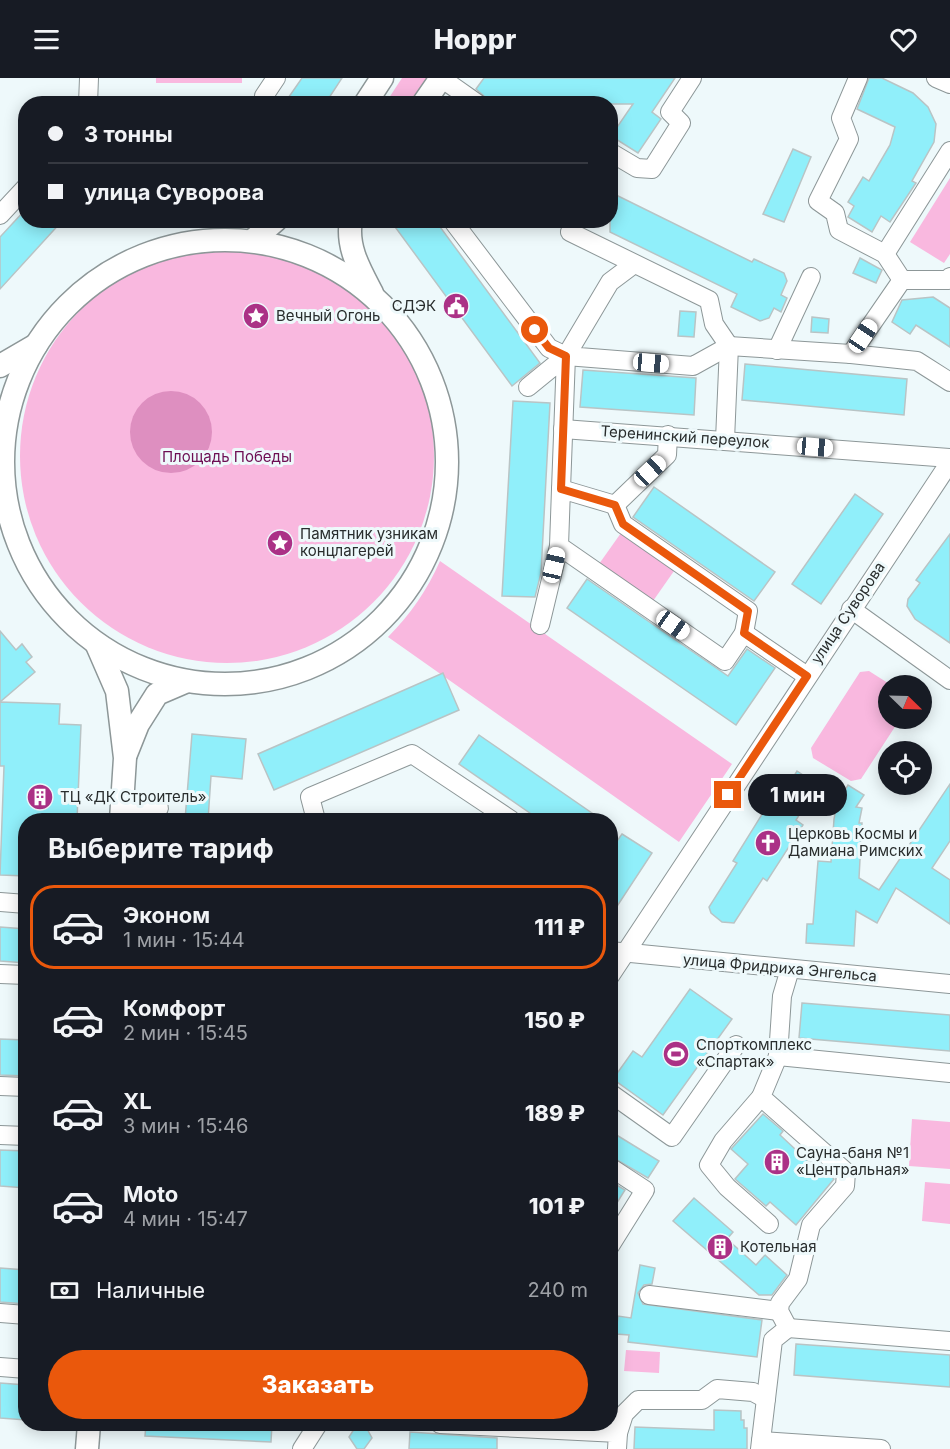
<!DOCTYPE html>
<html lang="ru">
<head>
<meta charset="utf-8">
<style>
	body { margin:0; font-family:Inter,sans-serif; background:#242831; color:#f1f3f6; height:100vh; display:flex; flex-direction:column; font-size:22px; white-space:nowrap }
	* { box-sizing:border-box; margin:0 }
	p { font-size:20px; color:#9ea1a6 }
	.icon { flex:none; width:33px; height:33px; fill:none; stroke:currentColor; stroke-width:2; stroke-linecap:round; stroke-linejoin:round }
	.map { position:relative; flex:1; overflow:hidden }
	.details { position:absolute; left:18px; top:735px; width:600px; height:618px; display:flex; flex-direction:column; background:#171b24; border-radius:24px; box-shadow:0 3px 15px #0003 }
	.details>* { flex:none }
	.banner { position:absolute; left:18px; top:18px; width:600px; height:132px; border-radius:24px; box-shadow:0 3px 15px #0003; display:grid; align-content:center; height:132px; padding:0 30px; background:#171b24 }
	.needle { width:39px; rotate:113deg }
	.fabs { position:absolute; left:878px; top:597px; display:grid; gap:12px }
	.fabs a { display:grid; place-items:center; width:54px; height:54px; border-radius:50%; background:#171b24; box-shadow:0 3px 15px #0003; font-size:30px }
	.end { position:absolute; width:27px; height:27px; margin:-14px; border:8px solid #ea580c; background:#fff; box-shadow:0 0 0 3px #fff }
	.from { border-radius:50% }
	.bubble { position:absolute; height:42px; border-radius:21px; background:#171b24; box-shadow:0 3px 15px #0003; font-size:20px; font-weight:800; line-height:42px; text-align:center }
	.car { position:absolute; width:18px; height:36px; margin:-18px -9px; border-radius:8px; box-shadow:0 0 4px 2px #0007; background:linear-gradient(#fff 24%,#345 0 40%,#fff 0 76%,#345 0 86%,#fff 0) }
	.banner b { display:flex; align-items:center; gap:21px; height:57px; font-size:22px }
	.banner b+b { border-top:2px solid #363941 }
	.banner i { width:15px; height:15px; background:#f1f3f6 }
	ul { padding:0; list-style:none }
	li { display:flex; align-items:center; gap:18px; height:84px; margin:0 12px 9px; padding:0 18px; border:3px solid transparent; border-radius:24px }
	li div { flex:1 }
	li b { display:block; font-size:22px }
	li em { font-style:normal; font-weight:800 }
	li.on { border-color:#ea580c }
	li>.icon { width:54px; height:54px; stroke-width:1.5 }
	h2 { padding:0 30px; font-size:27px; line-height:72px }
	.pay { display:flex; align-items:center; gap:15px; height:66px; padding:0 30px; font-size:22px }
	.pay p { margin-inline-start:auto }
	.cta { display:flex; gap:12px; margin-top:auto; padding:12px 30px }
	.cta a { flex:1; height:69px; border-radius:36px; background:#ea580c; color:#fff; font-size:24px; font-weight:800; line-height:69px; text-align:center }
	header { display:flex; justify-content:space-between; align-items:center; height:78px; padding:0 30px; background:#171b24; font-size:27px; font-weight:800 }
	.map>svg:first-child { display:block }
</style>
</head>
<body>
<header><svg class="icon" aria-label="menu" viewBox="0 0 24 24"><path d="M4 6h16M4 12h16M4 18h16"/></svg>Hoppr<svg class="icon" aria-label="heart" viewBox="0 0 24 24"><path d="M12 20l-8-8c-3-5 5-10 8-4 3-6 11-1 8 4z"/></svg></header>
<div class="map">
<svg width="950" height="1371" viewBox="0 0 950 1371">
	<rect width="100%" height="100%" fill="#eef9fb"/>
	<g fill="#f9b8df">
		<rect x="156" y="0" width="86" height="5"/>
		<path d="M 402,0 L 428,0 L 411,25 L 385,26 Z"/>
		<path d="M 950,100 L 950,176 L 944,185 L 910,164 Z"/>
		<circle cx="227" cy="378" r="207"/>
		<path d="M 621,455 L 674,493 L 653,523 L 599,486 Z"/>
		<path d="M 440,483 L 732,686 L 679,764 L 388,559 C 411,536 427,512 440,483 Z"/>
		<path d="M 869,593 L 891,607 L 888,608 L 888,640 L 900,641 L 861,701 L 851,703 L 813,680 L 811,670 L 860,594 Z"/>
		<path d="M 912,1041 L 950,1044 L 950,1091 L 909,1088 Z"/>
		<path d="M 925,1104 L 950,1106 L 950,1146 L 922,1143 Z"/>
		<path d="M 626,1272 L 660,1274 L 659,1295 L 624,1293 Z"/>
	</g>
	<circle fill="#de8fc0" cx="171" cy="354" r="41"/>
	<g fill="#90effa" stroke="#b9c4c5" stroke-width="1.5">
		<path d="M 302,0 L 342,0 L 325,26 L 284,26 Z"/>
		<path d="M 484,0 L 675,0 L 652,34 L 661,41 L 638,75 L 611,58 L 633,26 L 493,26 L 476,11 Z"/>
		<path d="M 869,0 L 882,0 L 913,15 L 928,29 L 936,46 L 934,64 L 912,103 L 916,105 L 890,144 L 881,138 L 872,154 L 848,139 L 854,128 L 848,124 L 863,99 L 869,103 L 890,67 L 895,49 L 857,31 Z"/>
		<path d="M 793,71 L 811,79 L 784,144 L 763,136 Z"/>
		<path d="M 610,114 L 752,184 L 754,181 L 784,195 L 787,203 L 781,217 L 787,220 L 781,234 L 774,230 L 769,240 L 760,243 L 731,229 L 737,216 L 610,154 Z"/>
		<path d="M 26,131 L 26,142 L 63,142 L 0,211 L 0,159 Z"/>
		<path d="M 390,142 L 435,142 L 540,285 L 512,308 Z"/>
		<path d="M 860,180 L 882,192 L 876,205 L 853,195 Z"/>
		<path d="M 933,219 L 950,230 L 950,269 L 916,247 L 910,256 L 892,244 L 902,222 Z"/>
		<path d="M 680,233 L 696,234 L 694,259 L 678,258 Z"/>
		<path d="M 812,239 L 829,241 L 828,255 L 811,254 Z"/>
		<path d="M 745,286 L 907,301 L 904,337 L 742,322 Z"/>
		<path d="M 583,292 L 696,300 L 694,337 L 580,329 Z"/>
		<path d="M 513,323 L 550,325 L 541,495 L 535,519 L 502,518 Z"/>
		<path d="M 654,409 L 775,494 L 754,523 L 633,439 Z"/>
		<path d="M 855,416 L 883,436 L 821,526 L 792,506 Z"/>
		<path d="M 950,456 L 950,565 L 915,541 L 907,528 L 908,521 L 920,505 L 916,502 Z"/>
		<path d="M 587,501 L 728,598 L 747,571 L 775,590 L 736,647 L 567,530 Z"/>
		<path d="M 0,553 L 16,572 L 22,566 L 32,579 L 26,584 L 35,594 L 0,624 Z"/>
		<path d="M 443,595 L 459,632 L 274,712 L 258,676 Z"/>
		<path d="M 0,624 L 60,626 L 59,646 L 81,647 L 77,742 L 26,742 L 26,798 L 0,797 L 4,688 L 0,688 Z"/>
		<path d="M 192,656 L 246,661 L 242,701 L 211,698 L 208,742 L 185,742 Z"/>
		<path d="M 479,657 L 602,742 L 540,742 L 459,686 Z"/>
		<path d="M 797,693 L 818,707 L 796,742 L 803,747 L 767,803 L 763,800 L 734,845 L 722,844 L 711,835 L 709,829 L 737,785 L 733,783 L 769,725 L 775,729 Z"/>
		<path d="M 950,706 L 950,763 L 932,790 L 950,802 L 950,846 L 896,810 L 877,845 L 856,833 L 854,868 L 806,865 L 807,846 L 813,846 L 818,783 L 831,784 L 834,741 L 837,725 L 848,707 L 864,717 L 856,729 L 862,730 L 859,745 L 862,745 L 859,800 L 879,812 Z"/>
		<path d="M 622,756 L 652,775 L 610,839 L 610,773 Z"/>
		<path d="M 0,849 L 26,851 L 26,885 L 0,883 Z"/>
		<path d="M 690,911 L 732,941 L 663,1037 L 613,1001 L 633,973 L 642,979 Z"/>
		<path d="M 802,925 L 950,937 L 950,973 L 799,960 Z"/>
		<path d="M 0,961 L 26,962 L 26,998 L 0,997 Z"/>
		<path d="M 763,1036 L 783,1053 L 780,1057 L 810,1085 L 813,1082 L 834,1101 L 796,1147 L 770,1124 L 766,1128 L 735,1101 L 748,1086 L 731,1071 Z"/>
		<path d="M 610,1053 L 659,1083 L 648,1100 L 610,1078 Z"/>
		<path d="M 0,1072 L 26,1073 L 26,1110 L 0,1108 Z"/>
		<path d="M 610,1103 L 625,1112 L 610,1136 Z"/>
		<path d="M 694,1120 L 733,1154 L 727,1161 L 756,1187 L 765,1177 L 787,1197 L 772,1217 L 759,1217 L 673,1143 Z"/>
		<path d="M 640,1187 L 655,1190 L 652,1206 L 644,1207 L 638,1215 L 643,1226 L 762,1242 L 757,1279 L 628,1264 L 629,1257 L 616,1256 L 618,1238 L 631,1240 Z"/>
		<path d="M 0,1190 L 26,1192 L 26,1226 L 0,1224 Z"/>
		<path d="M 796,1266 L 950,1277 L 950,1309 L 794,1297 Z"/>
		<path d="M 0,1305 L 26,1307 L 26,1342 L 0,1340 Z"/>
		<path d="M 714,1332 L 741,1333 L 741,1342 L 744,1342 L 744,1350 L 747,1350 L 747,1371 L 634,1371 L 635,1349 L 714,1352 Z"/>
		<path d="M 146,1346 L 272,1346 L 271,1364 L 145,1358 Z"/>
		<path d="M 356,1348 L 366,1349 L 372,1360 L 364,1371 L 357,1371 L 349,1359 Z"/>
		<path d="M 410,1354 L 497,1360 L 497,1371 L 409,1371 Z"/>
	</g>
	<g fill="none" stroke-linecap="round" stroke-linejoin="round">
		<defs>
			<g id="minor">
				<path d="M 441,0 L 478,26"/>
				<path d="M 858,0 L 841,40 L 849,61 L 818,123 L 835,135 L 839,152 L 885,176 L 902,202"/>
				<path d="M 936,0 L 950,6"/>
				<path d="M 88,26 L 89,0"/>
				<path d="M 263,26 L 264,18 L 276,0"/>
				<path d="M 610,74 L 637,90 L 652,91 L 681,45 L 670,34 L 692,0"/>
				<path d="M 0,137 L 26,109"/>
				<path d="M 452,142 L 549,270 L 566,278"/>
				<path d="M 570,154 L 709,222 L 714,246 L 729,268 L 725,362"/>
				<path d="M 885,176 L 950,73"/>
				<path d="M 634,186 L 610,204 L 566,278 L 693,288 L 729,268 L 851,276"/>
				<path d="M 950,199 L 948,202 L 902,202 L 851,276 L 917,283 L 950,304"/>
				<path d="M 777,272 L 811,199"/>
				<path d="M 528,309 L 566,278 L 561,411"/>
				<path d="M 563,351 L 950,380"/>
				<path d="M 668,357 L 667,377 L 615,427 L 561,411 L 559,468 L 725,583 L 744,555 L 807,598"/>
				<path d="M 615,427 L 623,446 L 748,533 L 744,555"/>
				<path d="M 851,531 L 950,602"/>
				<path d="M 540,547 L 559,468"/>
				<path d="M 122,726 L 159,730"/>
				<path d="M 316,742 L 310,719 L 412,676 L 511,742"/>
				<path d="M 0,824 L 26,826"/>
				<path d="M 610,873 L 950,906"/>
				<path d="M 0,896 L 26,897"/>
				<path d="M 610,898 L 950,384"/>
				<path d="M 778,978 L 950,995"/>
				<path d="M 0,1008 L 26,1009"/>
				<path d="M 610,1015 L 672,1059 L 736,967"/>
				<path d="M 761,1019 L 723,1063 L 709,1087 L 727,1109 L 769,1146"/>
				<path d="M 0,1057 L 26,1058"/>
				<path d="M 610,1089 L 645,1112 L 610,1168"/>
				<path d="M 649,1217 L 779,1233"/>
				<path d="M 0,1235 L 26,1237"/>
				<path d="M 788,1250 L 950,1263"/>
				<path d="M 0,1289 L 26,1291"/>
				<path d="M 440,1346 L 618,1355 L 617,1371"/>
				<path d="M 618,1355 L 624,1336 L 638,1322 L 702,1322 L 717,1311 L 753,1314 L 766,1321"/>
				<path d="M 761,1363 L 881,1371"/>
				<path d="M 302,1371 L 318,1346"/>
				<path d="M 760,1371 L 773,1262 L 788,1250 L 779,1233 L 780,1225 L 798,1201 L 811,1147 L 845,1108 L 846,1094 L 761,1019 L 778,978 L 782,918 L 790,891"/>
			</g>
			<g id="major">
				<path d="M 365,26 L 382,0"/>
				<path d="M 423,26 L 441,0"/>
				<path d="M 351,142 C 346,169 360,192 372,215"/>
				<circle cx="225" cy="384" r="222"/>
				<path d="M 252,163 L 276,142"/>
				<path d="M 0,288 L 36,267"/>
				<path d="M 97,567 L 117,613 L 125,680 L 121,742"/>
				<path d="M 126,676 L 138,646 L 157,616 L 185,604"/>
				<path d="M 87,1371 L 89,1346"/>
			</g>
		</defs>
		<use href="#minor" stroke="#8d9798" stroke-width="20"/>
		<use href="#major" stroke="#8d9798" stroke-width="25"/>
		<use href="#minor" stroke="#fff" stroke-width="18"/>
		<use href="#major" stroke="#fff" stroke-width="22"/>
	</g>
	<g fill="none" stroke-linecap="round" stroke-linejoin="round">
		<path stroke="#ea580c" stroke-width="8" d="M 535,252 L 549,270 L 566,278 L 561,411 L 615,427 L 623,446 L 748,533 L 744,555 L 807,598 L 728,717"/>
	</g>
	<defs>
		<symbol id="civic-disc" viewBox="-11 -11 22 22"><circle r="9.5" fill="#ab3186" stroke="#eef9fb"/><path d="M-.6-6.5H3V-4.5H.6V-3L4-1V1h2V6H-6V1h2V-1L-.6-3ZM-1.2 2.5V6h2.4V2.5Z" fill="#fff"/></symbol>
		<symbol id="sight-disc" viewBox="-11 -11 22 22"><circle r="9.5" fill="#ab3186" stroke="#eef9fb"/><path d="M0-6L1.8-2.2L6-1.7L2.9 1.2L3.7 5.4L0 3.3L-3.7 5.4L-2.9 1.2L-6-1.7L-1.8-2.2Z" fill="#fff"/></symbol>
		<symbol id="building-disc" viewBox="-11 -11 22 22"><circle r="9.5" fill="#ab3186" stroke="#eef9fb"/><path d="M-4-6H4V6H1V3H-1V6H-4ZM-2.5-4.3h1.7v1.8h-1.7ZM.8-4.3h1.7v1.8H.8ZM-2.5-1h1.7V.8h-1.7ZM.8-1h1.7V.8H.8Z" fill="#fff"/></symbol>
		<symbol id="church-disc" viewBox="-11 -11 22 22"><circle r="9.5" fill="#ab3186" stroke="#eef9fb"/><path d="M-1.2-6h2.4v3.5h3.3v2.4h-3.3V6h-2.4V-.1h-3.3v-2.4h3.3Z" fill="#fff"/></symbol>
		<symbol id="stadium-disc" viewBox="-11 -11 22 22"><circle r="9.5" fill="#ab3186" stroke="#eef9fb"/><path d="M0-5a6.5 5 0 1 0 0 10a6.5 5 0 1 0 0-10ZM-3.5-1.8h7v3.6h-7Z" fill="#fff"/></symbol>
	</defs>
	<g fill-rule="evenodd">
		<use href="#civic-disc" x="441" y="213" width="30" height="30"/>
		<use href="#sight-disc" x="241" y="223" width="30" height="30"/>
		<use href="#sight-disc" x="265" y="450" width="30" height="30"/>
		<use href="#building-disc" x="25" y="704" width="30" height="30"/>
		<use href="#church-disc" x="753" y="750" width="30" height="30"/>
		<use href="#stadium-disc" x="661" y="961" width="30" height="30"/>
		<use href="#building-disc" x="762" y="1069" width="30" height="30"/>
		<use href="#building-disc" x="705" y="1154" width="30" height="30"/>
	</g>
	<g text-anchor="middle" stroke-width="6" stroke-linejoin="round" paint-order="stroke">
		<g font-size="15" fill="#292d2d" stroke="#eef9fb" text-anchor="start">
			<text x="436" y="233" text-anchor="end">СДЭК</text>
			<text x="276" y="243">Вечный Огонь</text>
			<text x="300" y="461">Памятник узникам<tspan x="300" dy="17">концлагерей</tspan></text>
			<text x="60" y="724">ТЦ «ДК Строитель»</text>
			<text x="788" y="761">Церковь Космы и<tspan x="788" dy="17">Дамиана Римских</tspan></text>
			<text x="696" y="972">Спорткомплекс<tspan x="696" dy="17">«Спартак»</tspan></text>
			<text x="796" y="1080">Сауна-баня №1<tspan x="796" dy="17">«Центральная»</tspan></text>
			<text x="740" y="1174">Котельная</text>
		</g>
		<g font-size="15" fill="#292d2d" stroke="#eef9fb">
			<text transform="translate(685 359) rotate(4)" y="5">Теренинский переулок</text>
			<text transform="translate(848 535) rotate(-56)" y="5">улица Суворова</text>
			<text transform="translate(780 890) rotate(5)" y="5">улица Фридриха Энгельса</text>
		</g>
		<g font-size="15" fill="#6d0e53" stroke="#eef9fb">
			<text x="227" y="384">Площадь Победы</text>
		</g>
	</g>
</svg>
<div class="fabs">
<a><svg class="needle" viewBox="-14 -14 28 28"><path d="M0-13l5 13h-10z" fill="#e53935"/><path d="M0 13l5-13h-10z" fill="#9ea1a6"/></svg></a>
<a><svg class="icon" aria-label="locate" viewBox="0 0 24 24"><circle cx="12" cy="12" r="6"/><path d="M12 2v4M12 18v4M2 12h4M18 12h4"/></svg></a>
</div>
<i class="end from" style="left:535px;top:252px"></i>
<i class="end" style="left:728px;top:717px"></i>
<div class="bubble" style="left:748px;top:696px;width:99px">1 мин</div>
<i class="car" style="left:863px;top:258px;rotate:34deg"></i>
<i class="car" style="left:651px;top:285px;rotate:95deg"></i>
<i class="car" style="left:815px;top:369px;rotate:95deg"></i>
<i class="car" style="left:650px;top:393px;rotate:47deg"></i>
<i class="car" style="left:554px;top:487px;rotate:13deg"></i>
<i class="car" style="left:673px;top:547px;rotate:125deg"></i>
<div class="banner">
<b><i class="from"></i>3 тонны</b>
<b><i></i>улица Суворова</b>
</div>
<section class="details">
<h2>Выберите тариф</h2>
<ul>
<li class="on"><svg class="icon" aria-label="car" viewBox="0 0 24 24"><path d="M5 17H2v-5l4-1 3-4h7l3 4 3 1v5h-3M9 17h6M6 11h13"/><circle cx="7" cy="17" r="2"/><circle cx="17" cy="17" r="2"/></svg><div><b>Эконом</b><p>1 мин · 15:44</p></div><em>111 ₽</em></li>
<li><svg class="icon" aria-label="car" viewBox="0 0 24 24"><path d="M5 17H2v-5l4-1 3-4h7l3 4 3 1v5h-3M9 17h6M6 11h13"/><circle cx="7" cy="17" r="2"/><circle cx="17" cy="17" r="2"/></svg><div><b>Комфорт</b><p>2 мин · 15:45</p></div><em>150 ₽</em></li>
<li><svg class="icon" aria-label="car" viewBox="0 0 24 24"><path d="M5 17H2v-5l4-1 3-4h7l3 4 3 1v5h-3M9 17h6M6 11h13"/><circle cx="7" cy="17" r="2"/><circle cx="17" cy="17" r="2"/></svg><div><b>XL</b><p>3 мин · 15:46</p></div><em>189 ₽</em></li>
<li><svg class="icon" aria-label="car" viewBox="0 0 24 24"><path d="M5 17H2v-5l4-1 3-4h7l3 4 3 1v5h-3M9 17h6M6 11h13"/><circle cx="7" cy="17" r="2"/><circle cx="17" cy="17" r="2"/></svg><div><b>Moto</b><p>4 мин · 15:47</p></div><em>101 ₽</em></li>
</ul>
<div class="pay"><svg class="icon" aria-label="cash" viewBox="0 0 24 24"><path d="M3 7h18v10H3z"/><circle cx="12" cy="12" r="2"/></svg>Наличные<p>240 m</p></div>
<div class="cta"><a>Заказать</a></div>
</section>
</div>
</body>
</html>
